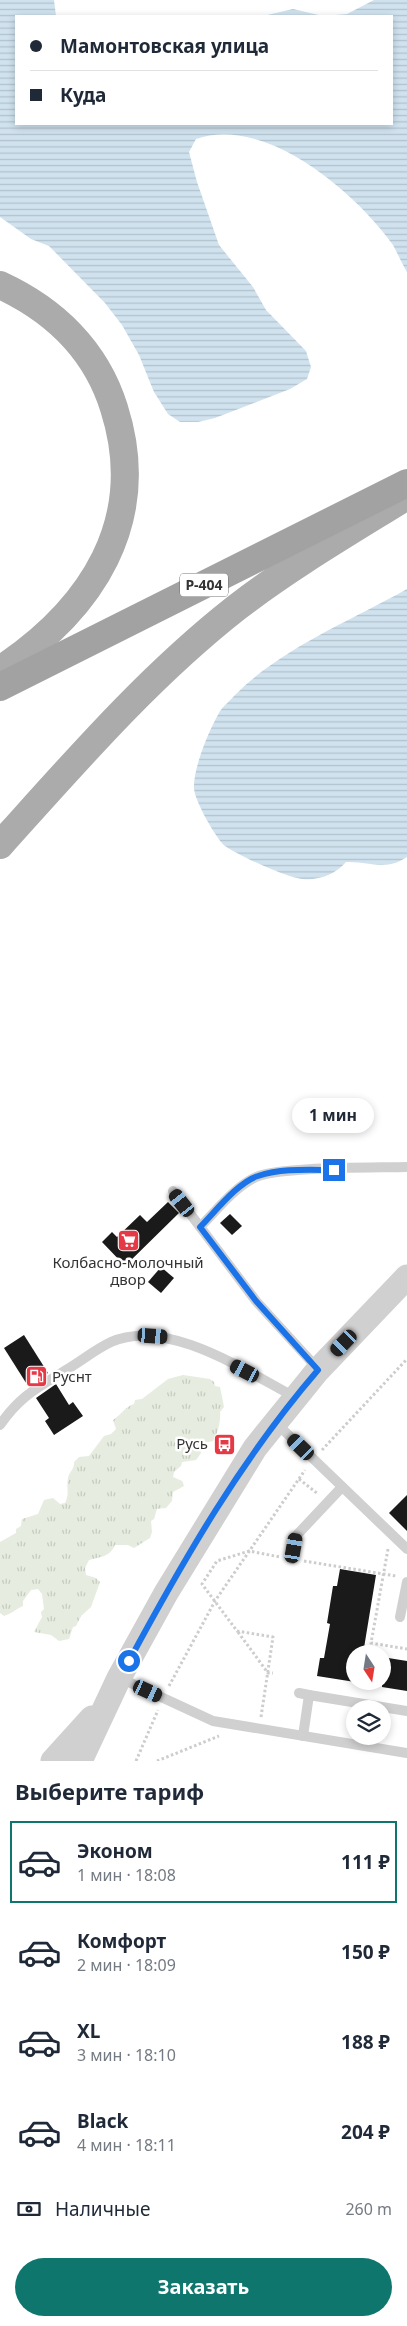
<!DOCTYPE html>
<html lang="ru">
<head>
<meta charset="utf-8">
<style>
	body { margin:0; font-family:"Noto Sans",sans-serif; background:#f2f2f3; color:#1f2937; height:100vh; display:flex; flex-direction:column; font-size:19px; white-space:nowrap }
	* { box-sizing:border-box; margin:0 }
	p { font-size:16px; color:#747a83 }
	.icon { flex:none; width:28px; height:28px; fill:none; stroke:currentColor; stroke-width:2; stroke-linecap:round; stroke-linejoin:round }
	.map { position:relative; height:1761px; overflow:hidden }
	.panel { display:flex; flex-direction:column; background:#fff; flex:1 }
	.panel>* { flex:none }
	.top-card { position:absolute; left:15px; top:15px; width:378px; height:110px; border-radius:0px; box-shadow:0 2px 8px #0003; display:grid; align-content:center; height:110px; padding:0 15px; background:#fff }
	.needle { width:32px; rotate:168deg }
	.fabs { position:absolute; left:346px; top:1645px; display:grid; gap:10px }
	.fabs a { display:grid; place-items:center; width:45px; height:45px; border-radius:50%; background:#fff; box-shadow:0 2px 8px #0003; font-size:25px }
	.end { position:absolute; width:22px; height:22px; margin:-11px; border:6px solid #1a73e8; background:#fff; box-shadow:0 0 0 2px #fff }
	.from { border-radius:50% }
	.bubble { position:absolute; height:35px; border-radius:18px; background:#fff; box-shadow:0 2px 8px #0003; font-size:16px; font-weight:700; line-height:35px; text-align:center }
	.car { position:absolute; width:15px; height:30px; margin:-15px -8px; border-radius:6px; box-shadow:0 0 4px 1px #0007; background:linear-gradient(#222 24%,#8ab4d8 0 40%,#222 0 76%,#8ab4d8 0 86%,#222 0) }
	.top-card b { display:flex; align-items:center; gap:18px; height:48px; font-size:19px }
	.top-card b+b { border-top:1px solid #e0e1e3 }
	.top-card i { width:12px; height:12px; background:#1f2937 }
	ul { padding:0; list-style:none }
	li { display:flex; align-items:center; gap:15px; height:82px; margin:0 10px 8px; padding:0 5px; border:2px solid transparent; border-radius:0px }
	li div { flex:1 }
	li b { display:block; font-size:19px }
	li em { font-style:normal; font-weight:700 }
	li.current { border-color:#0f766e }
	li>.icon { width:45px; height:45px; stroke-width:1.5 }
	h2 { padding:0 15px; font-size:22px; line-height:60px }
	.pay { display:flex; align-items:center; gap:12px; height:55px; padding:0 15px; font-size:19px }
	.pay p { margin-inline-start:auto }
	.primary-button { display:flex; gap:10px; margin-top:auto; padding:10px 15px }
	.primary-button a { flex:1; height:58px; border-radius:30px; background:#0f766e; color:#fff; font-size:20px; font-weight:700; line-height:58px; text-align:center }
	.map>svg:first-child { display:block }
</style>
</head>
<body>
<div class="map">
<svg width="407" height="1761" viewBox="0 0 407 1761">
	<defs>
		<pattern id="grass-tufts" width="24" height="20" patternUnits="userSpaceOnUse" patternTransform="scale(1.25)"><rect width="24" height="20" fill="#e6ecdf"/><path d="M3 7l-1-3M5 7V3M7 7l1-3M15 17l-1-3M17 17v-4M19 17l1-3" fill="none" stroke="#c6cbc0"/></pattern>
		<pattern id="water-rules" width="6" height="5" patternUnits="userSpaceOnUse" patternTransform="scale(1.25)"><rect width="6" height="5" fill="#cfe2ee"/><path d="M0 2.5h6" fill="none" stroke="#b2c2cd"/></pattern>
	</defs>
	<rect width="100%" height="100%" fill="#fff"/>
	<path fill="url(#grass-tufts)" d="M 183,1375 L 210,1379 L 214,1382 L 215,1386 L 220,1387 L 224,1407 L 220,1412 C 221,1420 218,1434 213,1441 L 200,1444 L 201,1453 L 196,1460 L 182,1462 L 181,1466 L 174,1472 L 173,1477 L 182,1481 L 184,1486 L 173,1492 L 172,1501 L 166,1508 L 157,1509 L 154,1519 L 151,1521 L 152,1532 L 150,1538 L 134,1548 L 128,1545 L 115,1545 C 110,1557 100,1557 89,1560 L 85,1568 L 86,1575 L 96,1578 L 100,1582 L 91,1607 L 81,1616 L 76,1626 L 73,1627 L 69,1639 L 59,1641 L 51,1635 L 34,1632 L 42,1617 L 41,1612 L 44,1609 L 42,1594 L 38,1589 L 31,1590 L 23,1601 L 23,1606 C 16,1609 11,1614 4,1616 L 0,1613 L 0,1542 L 16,1533 L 16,1529 L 21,1526 L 22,1519 L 38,1514 L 44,1500 L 53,1498 L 60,1504 L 65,1503 C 70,1493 66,1488 68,1478 C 69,1472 75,1469 74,1462 L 79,1457 L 89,1456 L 104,1436 L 111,1434 L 116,1429 L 113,1420 C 121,1415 125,1407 134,1404 L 135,1400 L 142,1399 L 168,1379 Z"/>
	<g fill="url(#water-rules)">
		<path d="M 0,0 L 54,0 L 56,16 L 16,16 L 16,124 L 391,124 L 391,16 L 324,16 L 347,14 L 374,0 L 407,0 L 407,272 C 402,264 398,254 393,245 C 355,192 266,115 196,139 L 189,152 L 197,182 L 219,245 L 253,287 L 266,310 L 306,351 L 311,367 L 307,379 L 290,389 L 215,418 L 198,422 L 180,422 L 168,414 L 154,392 L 139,355 L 122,325 L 105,303 L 49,246 L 31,239 L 0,217 Z"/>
		<path d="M 293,9 L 323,16 L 263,16 Z"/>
		<path d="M 407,589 L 407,857 C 385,872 370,861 346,862 C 336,874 318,881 302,879 C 288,878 237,855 225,846 C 217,840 194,800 194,788 C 193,769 209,730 219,713 C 222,707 229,702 234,696 C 280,649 350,621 407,589 Z"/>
	</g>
	<g fill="#1a1a1a">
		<path d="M 168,1202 L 179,1213 L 125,1266 L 102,1242 L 112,1232 L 117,1237 L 140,1215 L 147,1222 Z"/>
		<path d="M 230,1214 L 242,1226 L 232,1235 L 220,1223 Z"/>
		<path d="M 161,1267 L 174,1278 L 161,1293 L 148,1282 Z"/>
		<path d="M 24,1335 L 48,1373 L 28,1386 L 4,1348 Z"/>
		<path d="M 56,1384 L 69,1405 L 73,1402 L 83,1416 L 54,1435 L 45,1421 L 49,1418 L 36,1398 Z"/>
		<path d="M 407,1495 L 407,1531 L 389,1513 Z"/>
		<path d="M 340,1569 L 376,1575 L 363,1654 L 355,1654 L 355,1682 L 317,1676 L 320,1658 L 324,1658 L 330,1624 L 327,1623 L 333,1586 L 337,1586 Z"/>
		<path d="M 382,1657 L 407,1661 L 407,1691 L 382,1687 Z"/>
	</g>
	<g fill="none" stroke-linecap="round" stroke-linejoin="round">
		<g stroke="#cdcdcd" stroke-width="3" stroke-dasharray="2.5 2.5" stroke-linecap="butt">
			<path d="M 322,1450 L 407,1359"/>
			<path d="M 299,1479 L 318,1494"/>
			<path d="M 388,1549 L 371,1643 L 407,1649"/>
			<path d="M 304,1561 L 396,1576"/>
			<path d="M 238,1632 L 268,1673 L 273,1673"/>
			<path d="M 169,1686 L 215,1601 L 305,1470"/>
			<path d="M 261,1717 L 273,1637 L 237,1631 L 202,1584 L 217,1561 L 249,1551 L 280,1557"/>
			<path d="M 136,1761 L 158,1710"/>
			<path d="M 157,1761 L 219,1736"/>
		</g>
		<g stroke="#d0d0d0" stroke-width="10">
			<path d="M 173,1191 L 256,1301 L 318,1369"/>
			<path d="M 200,1227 C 217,1210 233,1189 254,1178 C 275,1166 377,1168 407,1167"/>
			<path d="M 276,1423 L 407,1549"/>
			<path d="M 0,1425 C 20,1396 37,1388 66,1370 C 81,1361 96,1349 111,1342 C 167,1317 247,1372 295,1397"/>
			<path d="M 292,1559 L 295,1537 L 342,1487"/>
			<path d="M 400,1617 L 407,1582"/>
			<path d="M 120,1678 L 213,1721 L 407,1753"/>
			<path d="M 299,1693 L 309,1695"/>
			<path d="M 303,1736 L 309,1695 L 407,1711"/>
		</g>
		<g stroke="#d0d0d0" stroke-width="25">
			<path d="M 53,1761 L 92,1718"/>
			<path d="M 80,1761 L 119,1678 L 166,1593 L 255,1448 L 318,1370 L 407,1277"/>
		</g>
		<g stroke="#ababab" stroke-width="28">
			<path d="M 0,285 C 54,310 96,350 114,408 C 150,521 92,609 0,670"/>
			<path d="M 0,845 C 74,763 148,677 236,608 C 289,567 349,532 407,496"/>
		</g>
		<path stroke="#a2a2a2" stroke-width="28" d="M 0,687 L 407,483"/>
	</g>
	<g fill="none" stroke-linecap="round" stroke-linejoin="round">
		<path stroke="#1a73e8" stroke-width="6" d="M 129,1661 C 184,1559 242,1458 318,1370 L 256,1301 L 200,1227 C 215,1212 238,1182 258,1176 C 282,1168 309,1170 334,1170"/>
	</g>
	<defs>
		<symbol id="supermarket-square" viewBox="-11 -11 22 22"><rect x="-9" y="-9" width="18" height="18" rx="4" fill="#e63946" stroke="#fff"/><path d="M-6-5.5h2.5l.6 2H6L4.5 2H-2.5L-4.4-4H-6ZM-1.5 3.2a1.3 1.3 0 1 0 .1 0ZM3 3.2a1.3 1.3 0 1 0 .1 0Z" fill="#fff"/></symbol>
		<symbol id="fuel-square" viewBox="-11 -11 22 22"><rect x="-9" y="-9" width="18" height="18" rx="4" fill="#e63946" stroke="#fff"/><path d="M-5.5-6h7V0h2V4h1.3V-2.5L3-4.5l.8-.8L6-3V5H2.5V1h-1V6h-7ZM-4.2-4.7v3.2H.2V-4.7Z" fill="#fff"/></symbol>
		<symbol id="bus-square" viewBox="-11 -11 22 22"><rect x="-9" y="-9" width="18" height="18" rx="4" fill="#e63946" stroke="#fff"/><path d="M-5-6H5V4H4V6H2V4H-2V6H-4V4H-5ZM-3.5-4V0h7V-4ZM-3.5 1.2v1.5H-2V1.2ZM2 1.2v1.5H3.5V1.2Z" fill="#fff"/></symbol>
	</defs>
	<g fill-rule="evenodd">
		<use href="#supermarket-square" x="116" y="1228" width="25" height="25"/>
		<use href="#fuel-square" x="24" y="1364" width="25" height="25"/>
		<use href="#bus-square" x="212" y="1432" width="25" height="25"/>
	</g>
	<g text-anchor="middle" stroke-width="5" stroke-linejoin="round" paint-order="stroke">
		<rect fill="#fff" stroke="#707070" stroke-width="1" x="180" y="573.5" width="48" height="23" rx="4"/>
		<g font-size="14" font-weight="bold" fill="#333">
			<text x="204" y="590">Р-404</text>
		</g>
		<g font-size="15" fill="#333" stroke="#fff">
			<text x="128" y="1268">Колбасно-молочный<tspan x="128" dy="17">двор</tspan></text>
			<text x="52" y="1382" text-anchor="start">Руснт</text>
			<text x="208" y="1449" text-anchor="end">Русь</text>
		</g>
	</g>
</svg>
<div class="fabs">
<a><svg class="needle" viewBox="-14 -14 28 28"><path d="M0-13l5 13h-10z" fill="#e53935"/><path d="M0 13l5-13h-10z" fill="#747a83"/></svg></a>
<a><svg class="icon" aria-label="layers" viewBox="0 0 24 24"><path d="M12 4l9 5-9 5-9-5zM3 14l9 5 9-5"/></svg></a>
</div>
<i class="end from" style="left:129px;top:1661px"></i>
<i class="end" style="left:334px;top:1170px"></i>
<div class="bubble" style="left:292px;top:1098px;width:82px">1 мин</div>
<i class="car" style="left:182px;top:1203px;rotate:322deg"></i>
<i class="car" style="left:153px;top:1336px;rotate:94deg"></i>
<i class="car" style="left:344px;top:1343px;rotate:224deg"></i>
<i class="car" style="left:245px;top:1371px;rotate:297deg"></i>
<i class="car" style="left:301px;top:1447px;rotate:314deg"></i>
<i class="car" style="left:294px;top:1548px;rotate:10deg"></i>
<i class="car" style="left:148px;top:1691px;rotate:115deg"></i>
<div class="top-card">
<b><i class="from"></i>Мамонтовская улица</b>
<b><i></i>Куда</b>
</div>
</div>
<section class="panel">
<h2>Выберите тариф</h2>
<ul>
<li class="current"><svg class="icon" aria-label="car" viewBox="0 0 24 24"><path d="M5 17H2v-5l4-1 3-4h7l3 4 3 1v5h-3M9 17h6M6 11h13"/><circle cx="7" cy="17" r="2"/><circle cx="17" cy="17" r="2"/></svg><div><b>Эконом</b><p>1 мин · 18:08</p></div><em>111 ₽</em></li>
<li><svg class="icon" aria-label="car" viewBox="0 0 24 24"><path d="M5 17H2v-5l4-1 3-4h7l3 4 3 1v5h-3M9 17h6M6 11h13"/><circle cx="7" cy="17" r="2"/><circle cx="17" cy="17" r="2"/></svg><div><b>Комфорт</b><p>2 мин · 18:09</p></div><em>150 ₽</em></li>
<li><svg class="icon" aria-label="car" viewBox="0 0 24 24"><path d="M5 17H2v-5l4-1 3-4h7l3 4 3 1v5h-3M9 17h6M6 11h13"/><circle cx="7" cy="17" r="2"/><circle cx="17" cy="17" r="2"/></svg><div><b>XL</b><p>3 мин · 18:10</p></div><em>188 ₽</em></li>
<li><svg class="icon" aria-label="car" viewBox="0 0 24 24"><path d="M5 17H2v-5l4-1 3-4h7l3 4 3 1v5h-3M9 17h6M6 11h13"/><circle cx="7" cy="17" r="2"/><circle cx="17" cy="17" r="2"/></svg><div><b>Black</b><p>4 мин · 18:11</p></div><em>204 ₽</em></li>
</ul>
<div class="pay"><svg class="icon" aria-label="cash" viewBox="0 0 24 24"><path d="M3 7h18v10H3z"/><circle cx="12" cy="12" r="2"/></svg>Наличные<p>260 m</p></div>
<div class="primary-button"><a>Заказать</a></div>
</section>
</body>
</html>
